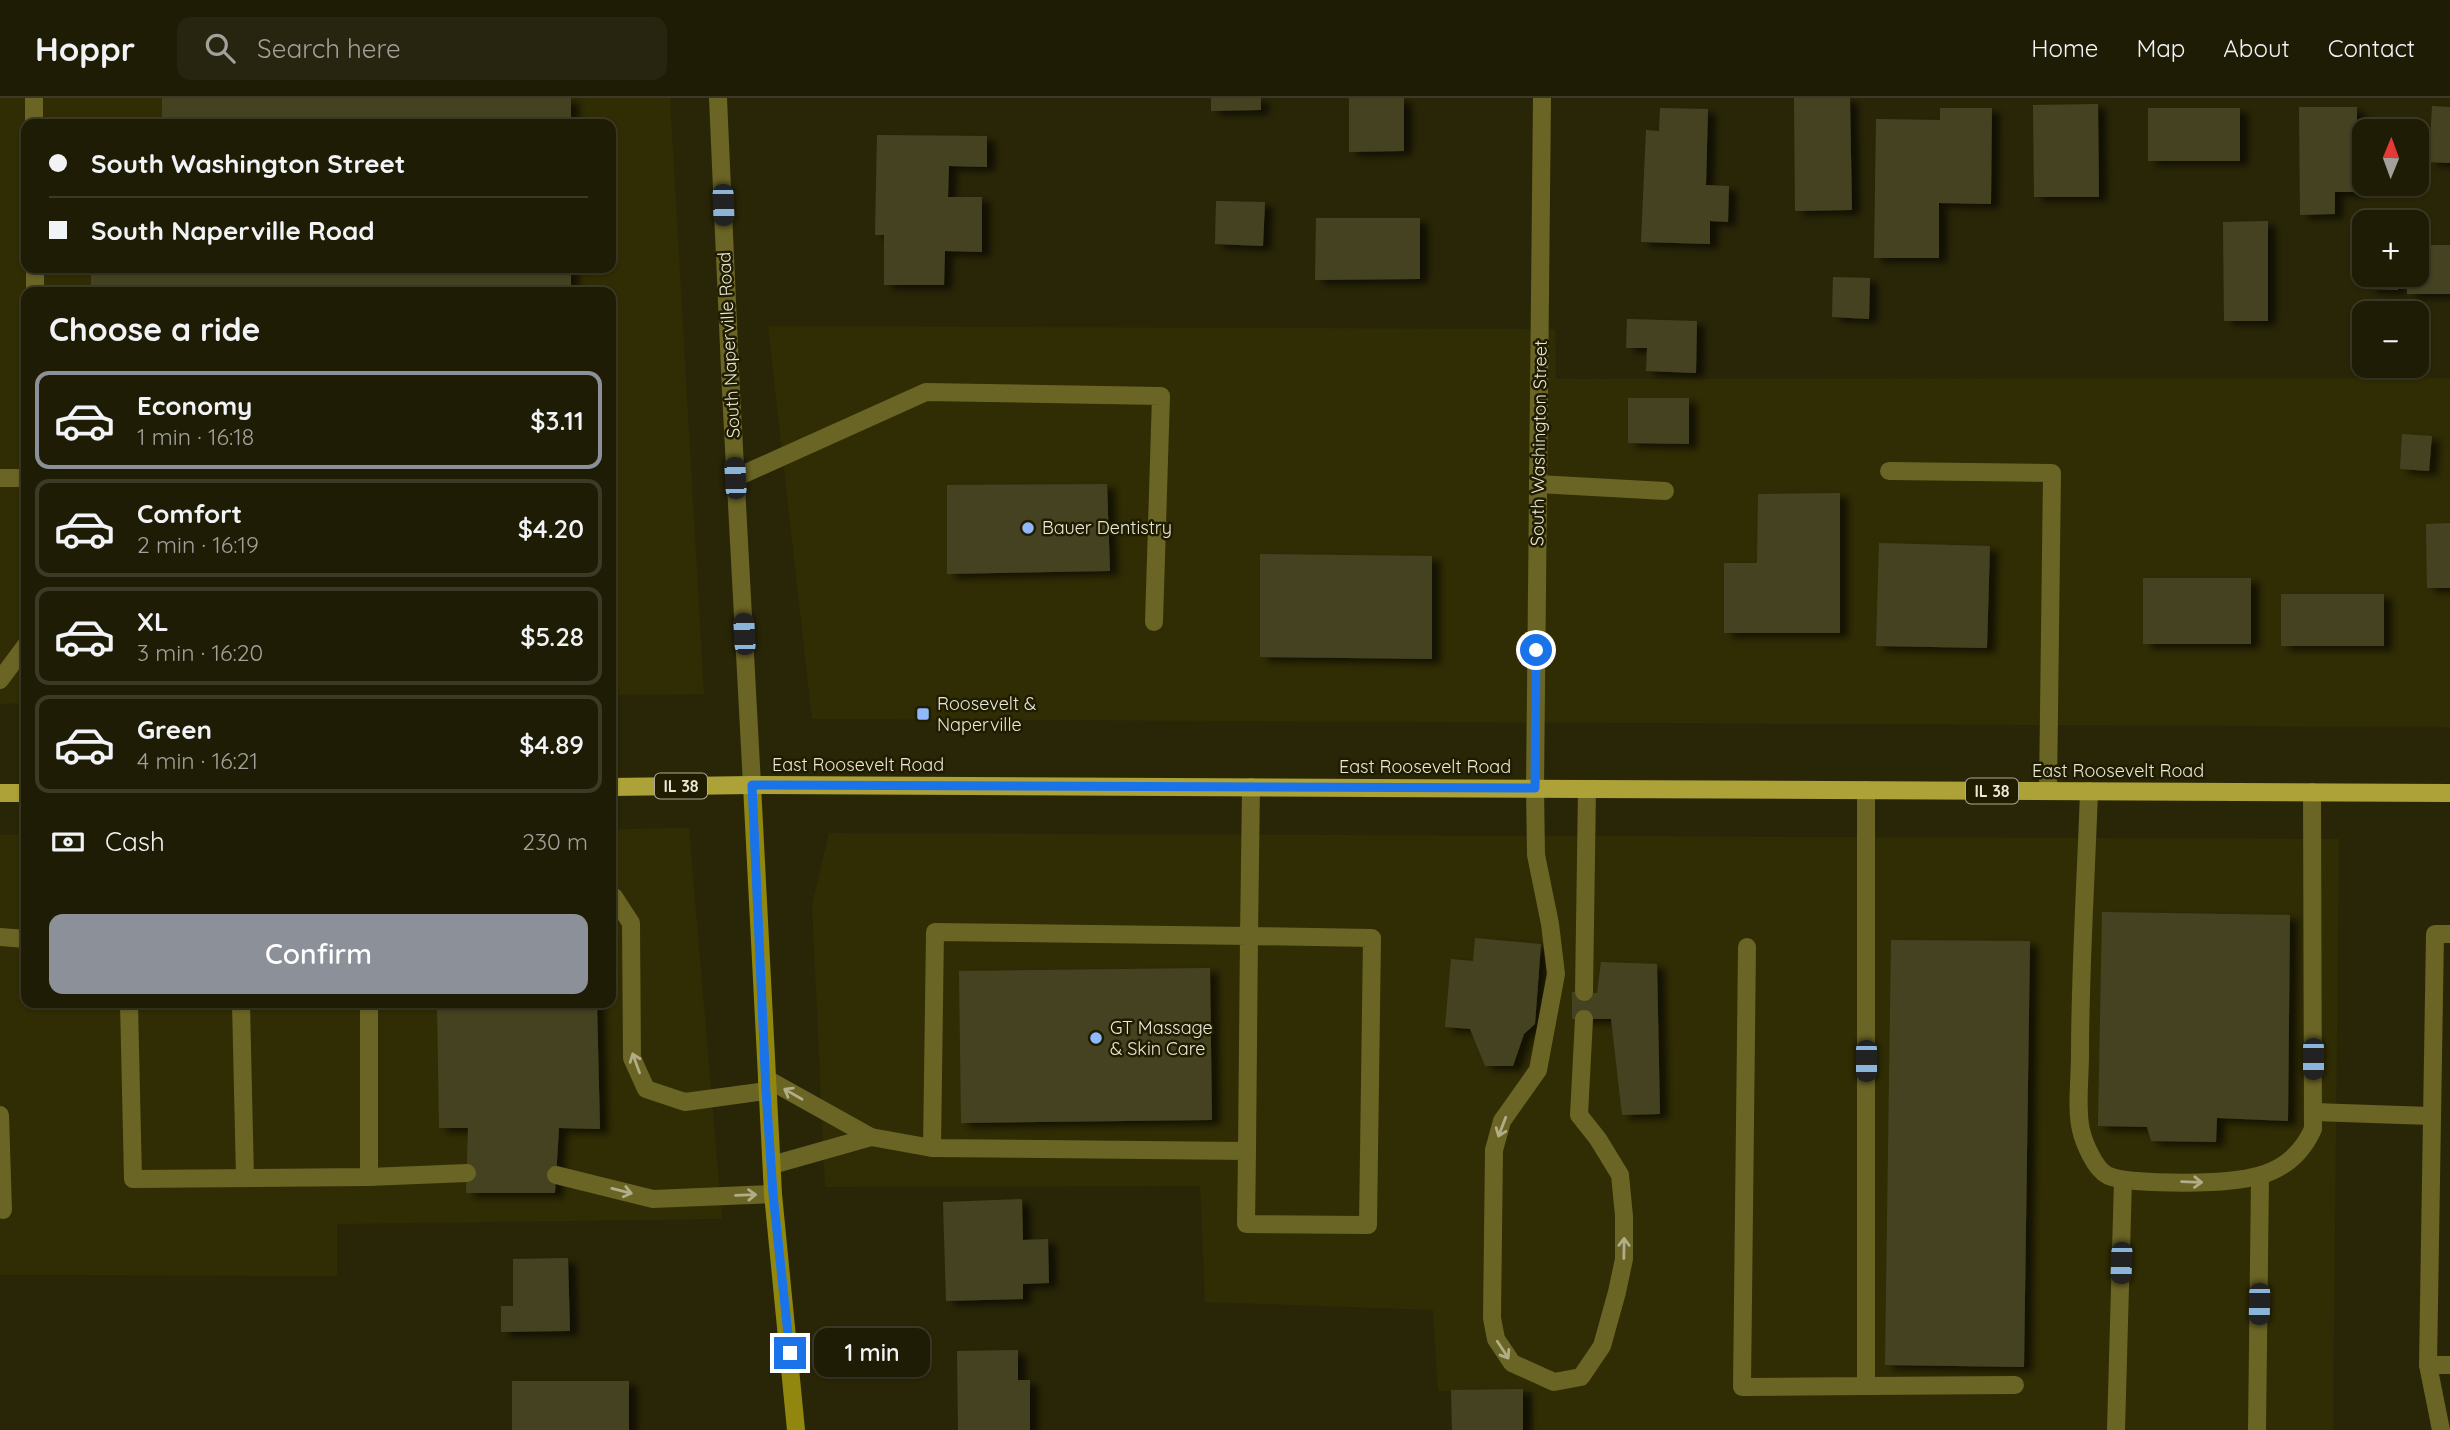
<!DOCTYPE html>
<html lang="en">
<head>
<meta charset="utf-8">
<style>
	body { margin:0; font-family:Quicksand,sans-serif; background:#27250f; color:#f1f3f6; height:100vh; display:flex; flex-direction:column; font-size:26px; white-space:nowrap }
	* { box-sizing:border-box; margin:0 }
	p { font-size:23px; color:#a1a19a }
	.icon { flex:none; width:38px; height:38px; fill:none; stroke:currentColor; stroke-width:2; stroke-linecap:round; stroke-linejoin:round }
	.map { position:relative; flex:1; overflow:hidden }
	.panel { position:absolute; left:21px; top:189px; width:595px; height:721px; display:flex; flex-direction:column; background:#1f1c05; border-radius:14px; box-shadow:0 2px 5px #0004,0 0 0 2px #3c3a27 }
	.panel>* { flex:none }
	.hud { position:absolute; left:21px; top:21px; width:595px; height:154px; border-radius:14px; box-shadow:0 2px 5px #0004,0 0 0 2px #3c3a27; display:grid; align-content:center; height:154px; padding:0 28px; background:#1f1c05 }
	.needle { width:46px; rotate:1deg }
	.controls { position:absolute; left:2352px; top:21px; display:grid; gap:14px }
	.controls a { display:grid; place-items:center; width:77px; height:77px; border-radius:14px; background:#1f1c05; box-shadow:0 2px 5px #0004,0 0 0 2px #3c3a27; font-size:35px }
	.end { position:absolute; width:32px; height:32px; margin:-16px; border:9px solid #1a73e8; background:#fff; box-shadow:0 0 0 4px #fff }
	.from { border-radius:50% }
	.bubble { position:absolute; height:49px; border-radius:14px; background:#1f1c05; box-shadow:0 2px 5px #0004,0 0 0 2px #3c3a27; font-size:23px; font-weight:600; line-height:49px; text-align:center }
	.car { position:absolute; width:21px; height:42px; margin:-21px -10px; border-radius:9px; box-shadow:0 0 5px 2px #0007; background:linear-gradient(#222 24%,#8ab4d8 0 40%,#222 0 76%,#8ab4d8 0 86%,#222 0) }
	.hud b { display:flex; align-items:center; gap:24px; height:66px; font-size:26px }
	.hud b+b { border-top:2px solid #3c3a27 }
	.hud i { width:18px; height:18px; background:#f1f3f6 }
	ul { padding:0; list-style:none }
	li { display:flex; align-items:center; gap:21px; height:98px; margin:0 14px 10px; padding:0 14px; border:4px solid #3c3a27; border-radius:14px }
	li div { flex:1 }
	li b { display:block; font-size:26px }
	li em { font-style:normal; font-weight:600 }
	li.on { border-color:#8c9099 }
	li>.icon { width:63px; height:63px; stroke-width:1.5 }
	h2 { padding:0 28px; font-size:32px; line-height:84px }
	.pay { display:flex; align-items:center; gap:18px; height:77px; padding:0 28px; font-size:26px }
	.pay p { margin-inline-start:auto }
	.primary-button { display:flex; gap:14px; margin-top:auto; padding:14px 28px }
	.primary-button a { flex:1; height:80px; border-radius:14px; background:#8c9099; color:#fff; font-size:28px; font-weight:600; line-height:80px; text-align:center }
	header { display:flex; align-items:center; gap:42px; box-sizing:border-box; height:98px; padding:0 35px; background:#1f1c05; border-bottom:2px solid #3c3a27 }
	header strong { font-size:33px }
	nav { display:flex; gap:38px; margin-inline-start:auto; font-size:24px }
	.search { width:490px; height:63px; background:#27250f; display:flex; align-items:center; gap:18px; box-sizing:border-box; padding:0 24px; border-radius:14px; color:#a1a19a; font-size:26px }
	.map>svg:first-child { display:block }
</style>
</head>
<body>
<header>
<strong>Hoppr</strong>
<div class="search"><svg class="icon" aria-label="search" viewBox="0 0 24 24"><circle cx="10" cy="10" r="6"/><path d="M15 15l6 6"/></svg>Search here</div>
<nav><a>Home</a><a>Map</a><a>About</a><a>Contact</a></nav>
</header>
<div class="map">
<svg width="2450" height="1332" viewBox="0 0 2450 1332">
	<defs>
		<filter id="shadow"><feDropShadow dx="8" dy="4.5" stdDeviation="3.5" flood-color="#0009"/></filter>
	</defs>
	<rect width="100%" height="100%" fill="#292607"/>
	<g fill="#302c04" fill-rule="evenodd">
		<path d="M 0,0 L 670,0 L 704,596 L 611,597 L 611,194 L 26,194 L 26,605 L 0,606 ZM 26,26 L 611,26 L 611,170 L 26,170 Z"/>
		<path d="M 768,228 L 1555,231 L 1556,281 L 2450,280 L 2450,629 L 812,621 Z"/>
		<path d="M 689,730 L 722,1121 L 337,1126 L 337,1178 L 0,1177 L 0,737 L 26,737 L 26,905 L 611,905 L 611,731 Z"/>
		<path d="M 829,735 L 2339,741 L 2333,1332 L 1534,1332 L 1532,1294 L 1438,1293 L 1433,1212 L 1205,1204 L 1200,1088 L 825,1089 L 812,807 Z"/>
	</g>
	<g fill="#454324" filter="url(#shadow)">
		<rect x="162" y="0" width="409" height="26"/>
		<path d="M 1211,0 L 1261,0 L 1261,12 L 1211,13 Z"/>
		<path d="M 1349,0 L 1404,0 L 1404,53 L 1349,54 Z"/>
		<path d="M 1794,0 L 1850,0 L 1852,112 L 1795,113 Z"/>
		<path d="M 2098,6 L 2099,99 L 2034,99 L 2033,7 Z"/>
		<path d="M 2432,8 L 2450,9 L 2450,65 L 2429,64 Z"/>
		<path d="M 2299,9 L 2357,9 L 2357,94 L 2335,94 L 2335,116 L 2300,117 Z"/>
		<path d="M 1660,10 L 1708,11 L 1706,87 L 1729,88 L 1728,124 L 1710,123 L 1710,146 L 1641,144 L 1646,32 L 1659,33 Z"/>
		<path d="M 1940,10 L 1992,10 L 1991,106 L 1939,105 L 1939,160 L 1874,160 L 1876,21 L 1940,22 Z"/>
		<rect x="2148" y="10" width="92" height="53"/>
		<path d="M 877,37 L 987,38 L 987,69 L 949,68 L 948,99 L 982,99 L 982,154 L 945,153 L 944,187 L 884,187 L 884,137 L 875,137 Z"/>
		<path d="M 1216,103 L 1265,104 L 1263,148 L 1215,146 Z"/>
		<path d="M 1316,120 L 1420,120 L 1420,181 L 1315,182 Z"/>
		<path d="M 2268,123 L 2268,223 L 2224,223 L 2223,124 Z"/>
		<path d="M 2417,147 L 2450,147 L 2450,196 L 2407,196 L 2407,177 L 2417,177 Z"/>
		<rect x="91" y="170" width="480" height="24"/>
		<path d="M 2369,177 L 2398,177 L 2398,192 L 2368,191 Z"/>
		<path d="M 1833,179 L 1870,180 L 1869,221 L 1832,219 Z"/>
		<path d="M 1627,221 L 1697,223 L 1696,275 L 1646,273 L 1647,250 L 1626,250 Z"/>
		<path d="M 1628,300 L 1689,300 L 1689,346 L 1628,345 Z"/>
		<path d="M 2402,336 L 2432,338 L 2429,373 L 2400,371 Z"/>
		<path d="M 1107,386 L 1110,473 L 947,476 L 947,387 Z"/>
		<path d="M 1840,395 L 1840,535 L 1724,535 L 1724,465 L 1757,465 L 1758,396 Z"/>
		<path d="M 2450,425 L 2450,490 L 2427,490 L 2426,426 Z"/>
		<path d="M 1879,445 L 1990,448 L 1987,550 L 1876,548 Z"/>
		<path d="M 1260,456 L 1432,458 L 1432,561 L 1260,559 Z"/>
		<rect x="2143" y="480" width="108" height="66"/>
		<rect x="2281" y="496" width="103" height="52"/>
		<path d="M 2102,814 L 2290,817 L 2288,1023 L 2217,1020 L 2216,1044 L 2151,1043 L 2147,1029 L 2098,1028 Z"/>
		<path d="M 1475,840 L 1541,846 L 1535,926 L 1524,936 L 1513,968 L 1485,968 L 1470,931 L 1445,929 L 1451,861 L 1473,863 Z"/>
		<path d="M 1891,842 L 2030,843 L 2024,1269 L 1885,1267 Z"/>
		<path d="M 1601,864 L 1657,866 L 1660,1016 L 1622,1017 L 1611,921 L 1572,921 L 1572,894 L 1597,895 Z"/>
		<path d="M 1210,870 L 1212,1022 L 961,1025 L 959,873 Z"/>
		<path d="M 437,905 L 597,905 L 600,1031 L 559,1030 L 555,1095 L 466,1095 L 468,1030 L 439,1030 Z"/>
		<path d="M 1022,1101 L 1023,1142 L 1048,1141 L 1049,1185 L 1023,1186 L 1023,1201 L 946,1203 L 943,1104 Z"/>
		<path d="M 568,1160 L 570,1233 L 501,1234 L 501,1208 L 513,1208 L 513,1161 Z"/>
		<path d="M 1018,1252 L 1018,1282 L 1030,1282 L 1030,1332 L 958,1332 L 957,1253 Z"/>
		<rect x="512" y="1283" width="117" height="49"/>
		<path d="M 1523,1291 L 1523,1332 L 1452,1332 L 1451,1292 Z"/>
	</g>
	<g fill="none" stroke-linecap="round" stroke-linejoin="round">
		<g stroke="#6a6425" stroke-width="18">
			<path d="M 34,0 L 34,26"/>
			<path d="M 35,170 L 35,194"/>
			<path d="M 1889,373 L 2052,375 L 2048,693"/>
			<path d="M 0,380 L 26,380"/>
			<path d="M 735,380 L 926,294 L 1161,298 L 1154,524"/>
			<path d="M 1538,386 L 1665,393"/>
			<path d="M 0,582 L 26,547"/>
			<path d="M 1535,690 L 1536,757 L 1550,826 L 1556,876 L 1538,972 L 1502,1023 L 1494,1052 L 1492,1220 L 1496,1241 L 1512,1265 L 1554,1284 L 1581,1279 L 1602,1248 L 1617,1194 L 1624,1161 L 1624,1118 L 1620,1077 L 1598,1041 L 1579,1017 L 1584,921"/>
			<path d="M 2089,693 C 2086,782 2080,870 2080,958 C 2080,980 2076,1011 2081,1032 C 2084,1045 2095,1071 2107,1077 C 2122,1086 2193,1085 2212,1084 C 2256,1082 2293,1075 2313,1031 L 2312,694"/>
			<path d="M 611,799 L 614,799 L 631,825 L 632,960 L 646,991 L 685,1004 L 766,993"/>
			<path d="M 0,839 L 26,841"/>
			<path d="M 1747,849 L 1742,1289 L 1866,1288 L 1866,692"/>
			<path d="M 1584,894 L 1587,691"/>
			<path d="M 129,905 L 133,1081 L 369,1079 L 369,905"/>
			<path d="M 241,905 L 245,1080"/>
			<path d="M 767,981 L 871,1039 L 932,1050"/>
			<path d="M 2313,1014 L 2431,1018"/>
			<path d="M 0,1017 L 3,1112"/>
			<path d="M 1247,1053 L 1249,838 L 1372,840 L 1368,1127 L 1246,1126 L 1247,1053 L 932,1050 L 935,834 L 1249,838 L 1251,689"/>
			<path d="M 772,1067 L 871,1039"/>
			<path d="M 556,1077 L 653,1101 L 773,1096"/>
			<path d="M 369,1079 L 467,1075"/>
			<path d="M 2428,1267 L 2450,1267"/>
			<path d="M 1866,1288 L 2015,1287"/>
			<path d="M 2116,1332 L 2123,1082"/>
			<path d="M 2257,1332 L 2260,1079"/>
			<path d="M 2441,1332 L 2428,1267 L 2435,836 L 2450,836"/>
		</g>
		<g stroke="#6a6425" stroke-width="18">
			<path d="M 718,0 L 731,294 L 752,687"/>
			<path d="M 1535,690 L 1542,0"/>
		</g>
		<path stroke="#92870e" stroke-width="18" d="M 752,687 L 773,1096 L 796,1332"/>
		<g stroke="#ada237" stroke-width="18">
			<path d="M 611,689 L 752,687 L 2450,695"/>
			<path d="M 0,695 L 26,695"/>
		</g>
	</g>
	<defs><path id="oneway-shaft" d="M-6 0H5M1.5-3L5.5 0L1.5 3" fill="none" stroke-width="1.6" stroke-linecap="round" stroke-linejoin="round" transform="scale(1.75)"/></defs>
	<g stroke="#b0ad87">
		<use href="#oneway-shaft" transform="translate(636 965) rotate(-110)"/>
		<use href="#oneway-shaft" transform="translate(793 996) rotate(-150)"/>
		<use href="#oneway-shaft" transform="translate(1502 1029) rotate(111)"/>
		<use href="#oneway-shaft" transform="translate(2192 1084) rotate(2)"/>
		<use href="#oneway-shaft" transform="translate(622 1093) rotate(14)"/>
		<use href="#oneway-shaft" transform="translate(746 1097) rotate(-2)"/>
		<use href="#oneway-shaft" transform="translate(1624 1150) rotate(-89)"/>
		<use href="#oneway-shaft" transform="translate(1503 1252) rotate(57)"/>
	</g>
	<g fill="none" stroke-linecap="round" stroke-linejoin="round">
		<path stroke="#1a73e8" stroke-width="9" d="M 790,1255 L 773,1096 L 766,993 L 752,687 L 1535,690 L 1536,552"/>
	</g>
	<g fill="#90b8fd" stroke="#1f1c00" stroke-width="2.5">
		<circle cx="1028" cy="430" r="7"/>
		<rect x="916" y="609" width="14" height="14" rx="3.5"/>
		<circle cx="1096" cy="940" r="7"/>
	</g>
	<g text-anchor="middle" stroke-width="5" stroke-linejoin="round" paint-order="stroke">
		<g fill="#1f1c00" stroke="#adab96" stroke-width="2">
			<rect x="655" y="675.5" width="52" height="25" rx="5"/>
			<rect x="1966" y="680.5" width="52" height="25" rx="5"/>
		</g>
		<g font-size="16" font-weight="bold" fill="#eae8d7">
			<text x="681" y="694">IL 38</text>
			<text x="1992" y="699">IL 38</text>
		</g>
		<g font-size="18" fill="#eae8d7" stroke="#1f1c00">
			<text transform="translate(729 247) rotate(-93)" y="6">South Naperville Road</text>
			<text transform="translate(1539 345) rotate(-89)" y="6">South Washington Street</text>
			<text x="858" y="673">East Roosevelt Road</text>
			<text x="1425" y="675">East Roosevelt Road</text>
			<text x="2118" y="679">East Roosevelt Road</text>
		</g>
		<g font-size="18" fill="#eae8d7" stroke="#1f1c00" text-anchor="start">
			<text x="1042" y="436">Bauer Dentistry</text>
			<text x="937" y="612">Roosevelt &amp;<tspan x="937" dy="21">Naperville</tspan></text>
			<text x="1110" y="936">GT Massage<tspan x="1110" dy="21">&amp; Skin Care</tspan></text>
		</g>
	</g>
</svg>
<div class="controls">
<a><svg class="needle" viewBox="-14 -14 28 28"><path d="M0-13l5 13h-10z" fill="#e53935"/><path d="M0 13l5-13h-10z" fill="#a1a19a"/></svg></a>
<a>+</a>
<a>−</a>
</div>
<i class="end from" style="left:1536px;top:552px"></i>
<i class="end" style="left:790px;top:1255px"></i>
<div class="bubble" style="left:814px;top:1230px;width:116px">1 min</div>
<i class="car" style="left:723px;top:107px;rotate:178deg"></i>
<i class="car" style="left:735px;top:380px;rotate:357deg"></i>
<i class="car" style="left:744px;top:536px;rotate:357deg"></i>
<i class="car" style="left:2313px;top:961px;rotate:180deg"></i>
<i class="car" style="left:1866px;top:963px;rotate:180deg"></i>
<i class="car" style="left:2121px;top:1165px;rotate:182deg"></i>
<i class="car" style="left:2259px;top:1206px;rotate:181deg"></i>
<div class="hud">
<b><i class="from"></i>South Washington Street</b>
<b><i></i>South Naperville Road</b>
</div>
<section class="panel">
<h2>Choose a ride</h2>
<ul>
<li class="on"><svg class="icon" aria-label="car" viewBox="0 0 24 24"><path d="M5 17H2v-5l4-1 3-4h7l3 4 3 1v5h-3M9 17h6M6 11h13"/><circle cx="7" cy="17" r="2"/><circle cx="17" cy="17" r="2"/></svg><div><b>Economy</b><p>1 min · 16:18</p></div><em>$3.11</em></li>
<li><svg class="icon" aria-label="car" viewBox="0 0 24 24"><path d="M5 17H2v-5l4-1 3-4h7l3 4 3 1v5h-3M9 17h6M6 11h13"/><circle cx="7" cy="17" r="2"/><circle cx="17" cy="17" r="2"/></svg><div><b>Comfort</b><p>2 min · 16:19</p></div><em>$4.20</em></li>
<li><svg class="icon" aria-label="car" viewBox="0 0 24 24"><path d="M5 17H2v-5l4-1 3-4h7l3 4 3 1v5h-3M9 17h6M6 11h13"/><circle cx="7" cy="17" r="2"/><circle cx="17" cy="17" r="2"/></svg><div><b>XL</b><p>3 min · 16:20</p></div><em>$5.28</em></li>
<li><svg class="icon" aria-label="car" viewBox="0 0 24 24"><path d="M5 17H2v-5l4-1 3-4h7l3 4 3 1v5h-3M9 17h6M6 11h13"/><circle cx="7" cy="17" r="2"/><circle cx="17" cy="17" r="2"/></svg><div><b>Green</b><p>4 min · 16:21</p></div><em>$4.89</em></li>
</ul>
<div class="pay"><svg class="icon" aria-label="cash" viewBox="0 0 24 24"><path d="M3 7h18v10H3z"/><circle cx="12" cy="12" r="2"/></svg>Cash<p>230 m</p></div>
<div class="primary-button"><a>Confirm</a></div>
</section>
</div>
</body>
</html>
